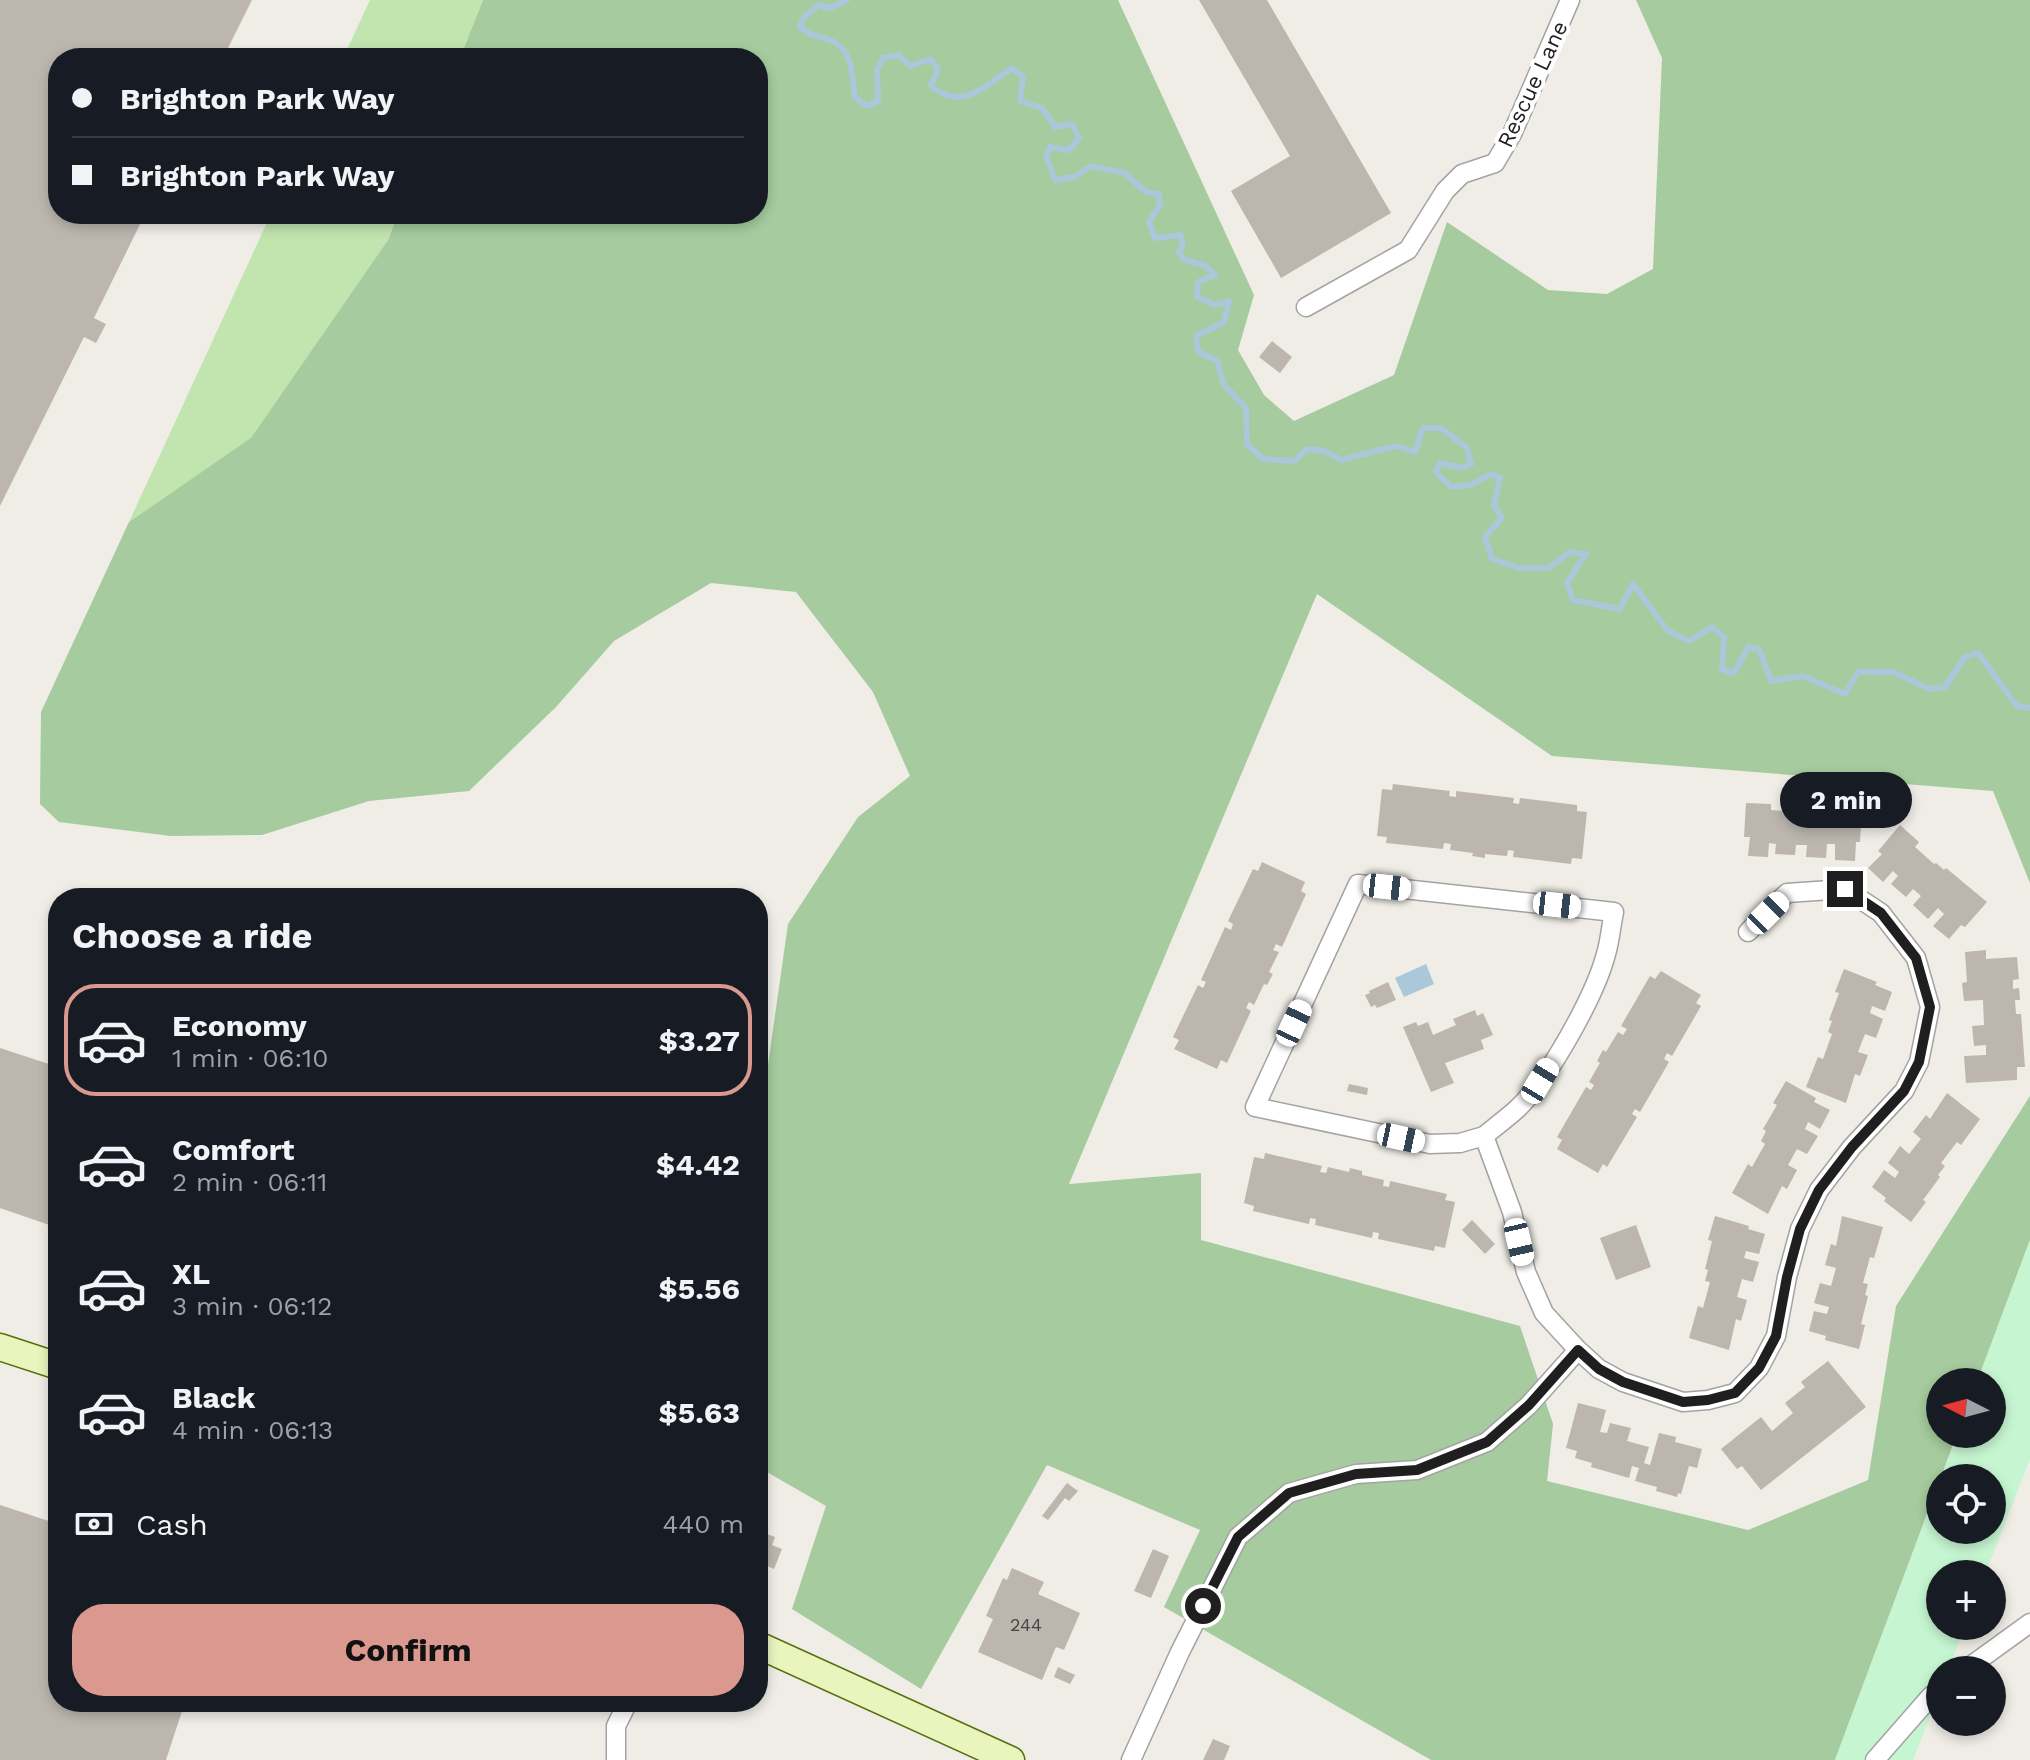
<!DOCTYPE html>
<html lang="en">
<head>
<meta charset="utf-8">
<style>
	body { margin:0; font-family:"Work Sans",sans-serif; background:#20242c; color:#f1f3f6; height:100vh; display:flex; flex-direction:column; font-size:30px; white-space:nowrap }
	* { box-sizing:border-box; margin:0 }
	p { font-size:26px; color:#9ea1a6 }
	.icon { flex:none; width:44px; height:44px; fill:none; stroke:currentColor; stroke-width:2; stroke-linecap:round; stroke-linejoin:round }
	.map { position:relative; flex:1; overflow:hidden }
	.details { position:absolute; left:48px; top:888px; width:720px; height:824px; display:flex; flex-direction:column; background:#171b24; border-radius:32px; box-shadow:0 4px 12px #0003 }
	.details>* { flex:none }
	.guide { position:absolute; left:48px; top:48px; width:720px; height:176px; border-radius:32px; box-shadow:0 4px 12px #0003; display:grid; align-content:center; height:176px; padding:0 24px; background:#171b24 }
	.needle { width:52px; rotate:276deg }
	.buttons { position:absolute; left:1926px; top:1368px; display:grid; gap:16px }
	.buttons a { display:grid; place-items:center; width:80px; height:80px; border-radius:50%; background:#171b24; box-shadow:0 4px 12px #0003; font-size:40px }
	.end { position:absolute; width:36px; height:36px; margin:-18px; border:10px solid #1f1f1f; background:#fff; box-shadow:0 0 0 4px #fff }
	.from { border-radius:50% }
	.bubble { position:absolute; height:56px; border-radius:28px; background:#171b24; box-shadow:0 4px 12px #0003; font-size:26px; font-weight:700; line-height:56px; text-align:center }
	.car { position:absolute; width:24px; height:48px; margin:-24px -12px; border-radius:10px; box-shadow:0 0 6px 2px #0007; background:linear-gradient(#fff 24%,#345 0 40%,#fff 0 76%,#345 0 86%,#fff 0) }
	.guide b { display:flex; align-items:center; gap:28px; height:76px; font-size:30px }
	.guide b+b { border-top:2px solid #363941 }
	.guide i { width:20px; height:20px; background:#f1f3f6 }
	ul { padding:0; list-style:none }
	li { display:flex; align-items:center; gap:24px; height:112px; margin:0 16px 12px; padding:0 8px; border:4px solid transparent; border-radius:32px }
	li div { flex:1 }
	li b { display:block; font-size:30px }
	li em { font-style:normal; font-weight:700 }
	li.on { border-color:#da988e }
	li>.icon { width:72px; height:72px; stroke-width:1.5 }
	h2 { padding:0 24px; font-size:36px; line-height:96px }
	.pay { display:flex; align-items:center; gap:20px; height:88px; padding:0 24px; font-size:30px }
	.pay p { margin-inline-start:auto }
	.cta { display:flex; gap:16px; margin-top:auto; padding:16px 24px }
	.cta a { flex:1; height:92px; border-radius:32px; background:#da988e; color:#111; font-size:32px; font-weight:700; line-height:92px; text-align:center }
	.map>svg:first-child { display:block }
</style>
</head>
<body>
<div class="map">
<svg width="2030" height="1760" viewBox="0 0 2030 1760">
	<rect width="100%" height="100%" fill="#efede6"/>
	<g fill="#c2e5b0">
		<path d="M 370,0 L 483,0 L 460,58 L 343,58 Z"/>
		<path d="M 271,214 L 398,214 L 388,240 L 251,439 L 129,522 Z"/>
	</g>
	<path fill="#a5cb9e" d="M 483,0 L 1118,0 L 1254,295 L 1238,350 L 1264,395 L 1294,421 L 1394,375 L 1447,222 L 1548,290 L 1607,294 L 1653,269 L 1662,58 L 1636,0 L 2030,0 L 2030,883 L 1993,791 L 1552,756 L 1317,594 L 1069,1184 L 1201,1173 L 1201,1240 L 1520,1326 L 1553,1424 L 1547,1481 L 1748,1530 L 1868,1480 L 1896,1306 L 2030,1096 L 2030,1240 L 1977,1382 L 1940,1382 L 1940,1434 L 1957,1434 L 1835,1760 L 1431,1760 L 1164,1607 L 1200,1530 L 1047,1465 L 921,1689 L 792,1609 L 826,1506 L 758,1467 L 758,1135 L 788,924 L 858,817 L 910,776 L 873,692 L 796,592 L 711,583 L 614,641 L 556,707 L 469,791 L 369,801 L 262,835 L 171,836 L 59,822 L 40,804 L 41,712 L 129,522 L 251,438 L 388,240 L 398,214 L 758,214 L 758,58 L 460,58 Z"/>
	<path fill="#c6f6d1" d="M 2030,1240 L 2030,1459 L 1985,1574 L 1940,1574 L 1940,1626 L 1965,1626 L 1948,1670 L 1940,1670 L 1940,1691 L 1913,1760 L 1835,1760 L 1940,1480 L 1940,1530 L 1992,1530 L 1992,1478 L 1941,1478 L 1957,1434 L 1992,1434 L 1992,1382 L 1977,1382 Z"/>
	<path fill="#aac8d9" d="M 1426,964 L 1434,984 L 1404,997 L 1395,978 Z"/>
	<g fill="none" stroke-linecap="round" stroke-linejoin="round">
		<path stroke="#aac8d9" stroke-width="6" d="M 847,0 L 830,8 L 819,5 L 804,17 L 800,27 C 813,38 816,35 830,40 C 853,48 852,76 855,97 L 867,106 L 878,101 L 877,70 L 883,58 L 899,55 L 910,66 L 931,59 L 938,69 L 931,86 C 962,112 984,86 1012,68 L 1023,77 L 1020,101 L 1042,108 L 1055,127 L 1072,124 L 1079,138 L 1069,150 L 1050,147 L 1046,156 L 1055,180 L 1074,177 L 1091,166 L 1125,173 L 1146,192 L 1159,194 L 1160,205 L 1149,222 L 1155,238 L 1181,235 L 1183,244 L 1179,253 L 1185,260 L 1206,266 L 1215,275 L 1198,282 L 1197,297 L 1215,305 L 1229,301 L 1224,322 L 1196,336 L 1198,352 L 1217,361 L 1224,385 L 1246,408 L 1247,444 L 1263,459 L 1294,461 L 1307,449 L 1325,451 L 1341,460 L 1396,446 L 1415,452 L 1423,428 L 1441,428 L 1467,448 L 1471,464 L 1462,468 L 1440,463 L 1436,472 L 1451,487 L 1470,485 L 1491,474 L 1500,478 L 1494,505 L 1502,518 L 1485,537 L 1492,559 L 1519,568 L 1549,568 L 1570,552 L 1586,554 L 1567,583 L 1573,600 L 1620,609 L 1633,584 L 1668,631 L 1689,641 L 1712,627 L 1724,637 L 1722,670 L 1734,673 L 1748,647 L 1759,649 L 1771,681 L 1803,676 L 1845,694 L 1858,672 L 1893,672 L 1929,689 L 1945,687 L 1965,657 L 1978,653 L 2017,706 L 2030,708"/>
	</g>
	<g fill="#bcb6af">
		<path d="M 0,0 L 252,0 L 223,58 L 58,58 L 58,214 L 145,214 L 94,318 L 106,324 L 96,343 L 84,337 L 0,506 Z"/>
		<path d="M 1199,0 L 1267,0 L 1391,213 L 1281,278 L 1231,191 L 1290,156 Z"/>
		<path d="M 1272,341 L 1292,357 L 1280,373 L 1259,357 Z"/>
		<path d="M 1393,784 L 1450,791 L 1449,796 L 1456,797 L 1456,791 L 1514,798 L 1513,803 L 1519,804 L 1520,798 L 1577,805 L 1577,811 L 1587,812 L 1582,859 L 1572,858 L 1571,864 L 1513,857 L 1514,851 L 1508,850 L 1507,856 L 1485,854 L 1485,858 L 1472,856 L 1473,853 L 1450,850 L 1451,844 L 1444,843 L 1443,849 L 1386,843 L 1387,837 L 1377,836 L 1382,789 L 1392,790 Z"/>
		<path d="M 1746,803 L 1771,804 L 1771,810 L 1797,812 L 1797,809 L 1808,810 L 1808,807 L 1862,808 L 1860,842 L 1856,842 L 1855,861 L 1835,860 L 1835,844 L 1827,844 L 1826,858 L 1806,857 L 1807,845 L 1796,845 L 1795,855 L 1775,854 L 1776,844 L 1769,843 L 1768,857 L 1748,856 L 1750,837 L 1744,837 Z"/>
		<path d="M 1900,825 L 1919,842 L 1915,847 L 1934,864 L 1936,863 L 1944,870 L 1946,868 L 1987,902 L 1965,927 L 1961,925 L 1949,939 L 1933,926 L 1944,914 L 1938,908 L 1928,919 L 1913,905 L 1921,896 L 1913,889 L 1906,897 L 1891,884 L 1898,876 L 1893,871 L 1883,882 L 1868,868 L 1882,854 L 1878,851 Z"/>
		<path d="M 1262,862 L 1305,882 L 1301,891 L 1306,894 L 1282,947 L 1276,944 L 1273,950 L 1279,952 L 1269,972 L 1273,974 L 1267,985 L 1264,984 L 1254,1005 L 1249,1002 L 1246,1008 L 1251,1011 L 1227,1063 L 1221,1060 L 1217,1069 L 1174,1049 L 1179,1040 L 1173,1037 L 1198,985 L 1203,988 L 1206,982 L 1201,980 L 1225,927 L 1231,930 L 1233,924 L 1228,921 L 1253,869 L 1258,871 Z"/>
		<path d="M 1986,950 L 1986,959 L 2017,957 L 2019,979 L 2013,980 L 2013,989 L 2019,988 L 2020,1000 L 2015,1000 L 2016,1014 L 2021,1014 L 2025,1067 L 2017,1067 L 2017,1080 L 1966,1083 L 1964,1056 L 1986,1055 L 1986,1045 L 1974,1046 L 1972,1026 L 1984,1025 L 1983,1000 L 1964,1001 L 1962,983 L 1967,982 L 1965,952 Z"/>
		<path d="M 1844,969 L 1877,982 L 1875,985 L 1892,992 L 1885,1011 L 1872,1006 L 1870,1013 L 1883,1019 L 1876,1038 L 1865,1034 L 1858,1052 L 1868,1055 L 1860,1076 L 1855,1074 L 1846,1103 L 1806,1087 L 1818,1057 L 1823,1059 L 1832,1034 L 1828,1032 L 1832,1021 L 1829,1020 L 1839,993 L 1835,992 Z"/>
		<path d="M 1661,971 L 1701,995 L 1696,1003 L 1701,1006 L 1672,1056 L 1667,1053 L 1664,1059 L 1669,1062 L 1640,1112 L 1635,1109 L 1632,1114 L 1637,1117 L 1607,1167 L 1603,1164 L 1598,1173 L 1557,1149 L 1562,1140 L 1557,1137 L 1586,1087 L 1591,1090 L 1594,1085 L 1589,1082 L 1600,1063 L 1597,1061 L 1603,1050 L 1606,1052 L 1618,1032 L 1623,1035 L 1627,1029 L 1621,1026 L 1650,976 L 1655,979 Z"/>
		<path d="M 1388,982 L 1396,1000 L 1377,1008 L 1375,1005 L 1371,1007 L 1365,995 L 1370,993 L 1369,991 Z"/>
		<path d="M 1475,1010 L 1477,1016 L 1483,1013 L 1493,1035 L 1481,1040 L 1484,1049 L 1445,1063 L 1454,1083 L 1431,1092 L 1403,1027 L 1416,1022 L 1418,1026 L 1428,1022 L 1433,1035 L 1456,1025 L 1453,1019 Z"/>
		<path d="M 0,1048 L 58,1067 L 58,1228 L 0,1208 Z"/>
		<path d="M 1786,1081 L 1816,1098 L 1814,1102 L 1830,1110 L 1820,1129 L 1808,1122 L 1805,1129 L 1818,1136 L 1807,1154 L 1797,1149 L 1788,1165 L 1797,1170 L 1787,1189 L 1782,1186 L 1768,1214 L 1732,1193 L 1748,1164 L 1752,1167 L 1765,1144 L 1761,1141 L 1766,1131 L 1763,1129 L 1777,1105 L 1773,1103 Z"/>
		<path d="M 1349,1084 L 1368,1088 L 1367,1095 L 1347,1091 Z"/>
		<path d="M 1947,1093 L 1980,1119 L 1961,1145 L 1957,1142 L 1941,1163 L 1945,1166 L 1938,1175 L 1940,1177 L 1923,1200 L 1926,1202 L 1911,1222 L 1884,1201 L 1886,1198 L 1872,1187 L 1884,1170 L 1895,1178 L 1899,1172 L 1888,1163 L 1900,1146 L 1909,1154 L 1921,1139 L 1913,1132 L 1926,1115 L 1930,1119 Z"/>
		<path d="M 1265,1153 L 1322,1166 L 1320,1172 L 1326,1173 L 1328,1167 L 1349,1172 L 1350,1168 L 1362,1171 L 1362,1175 L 1384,1180 L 1383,1186 L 1389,1187 L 1390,1181 L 1447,1194 L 1445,1200 L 1455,1202 L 1445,1248 L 1435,1246 L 1434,1251 L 1378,1239 L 1379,1233 L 1373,1232 L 1372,1238 L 1315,1225 L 1316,1219 L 1310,1218 L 1309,1224 L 1253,1211 L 1254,1206 L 1244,1203 L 1254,1157 L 1264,1159 Z"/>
		<path d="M 1715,1216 L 1749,1226 L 1748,1229 L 1765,1234 L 1759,1254 L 1746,1251 L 1744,1258 L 1759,1262 L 1753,1282 L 1742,1279 L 1737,1297 L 1747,1300 L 1741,1321 L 1736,1319 L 1729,1350 L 1689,1338 L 1698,1306 L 1703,1308 L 1710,1282 L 1705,1281 L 1708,1270 L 1705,1269 L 1712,1241 L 1708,1240 Z"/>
		<path d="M 1842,1216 L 1883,1227 L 1874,1258 L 1870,1257 L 1863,1283 L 1868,1284 L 1865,1295 L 1868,1296 L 1861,1324 L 1865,1325 L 1859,1349 L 1825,1340 L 1826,1336 L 1809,1331 L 1814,1311 L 1827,1314 L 1829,1307 L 1814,1303 L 1820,1283 L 1831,1286 L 1836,1268 L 1825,1265 L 1831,1244 L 1836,1246 Z"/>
		<path d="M 1472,1220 L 1495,1244 L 1485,1254 L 1462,1230 Z"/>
		<path d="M 1636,1225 L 1651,1267 L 1616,1280 L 1600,1238 Z"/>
		<path d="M 1828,1361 L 1866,1407 L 1761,1490 L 1742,1466 L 1737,1469 L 1721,1449 L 1761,1417 L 1772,1431 L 1793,1413 L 1785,1403 L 1805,1387 L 1801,1382 Z"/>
		<path d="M 1578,1403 L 1606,1410 L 1600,1432 L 1607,1433 L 1610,1423 L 1631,1428 L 1627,1441 L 1649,1447 L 1644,1463 L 1650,1465 L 1659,1433 L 1676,1437 L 1675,1442 L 1702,1449 L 1697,1468 L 1689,1466 L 1681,1494 L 1678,1493 L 1677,1497 L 1656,1491 L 1657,1487 L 1635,1481 L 1639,1468 L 1632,1466 L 1629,1478 L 1591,1467 L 1592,1463 L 1575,1458 L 1577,1451 L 1566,1448 Z"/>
		<path d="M 1067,1483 L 1078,1491 L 1069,1501 L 1065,1498 L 1048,1520 L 1042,1516 Z"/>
		<path d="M 0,1505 L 58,1524 L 58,1702 L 185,1702 L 166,1760 L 0,1760 Z"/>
		<path d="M 761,1532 L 775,1537 L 772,1545 L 782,1549 L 774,1569 L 758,1562 L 758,1541 Z"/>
		<path d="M 1153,1549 L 1169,1556 L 1151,1598 L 1134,1591 Z"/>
		<path d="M 1012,1568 L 1044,1582 L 1038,1594 L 1080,1613 L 1064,1650 L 1056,1647 L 1042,1680 L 978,1652 L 993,1619 L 986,1616 L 1003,1578 L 1007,1580 Z"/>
		<path d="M 1058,1667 L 1075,1675 L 1070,1684 L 1054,1677 Z"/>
		<path d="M 1213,1739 L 1230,1746 L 1224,1760 L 1203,1760 Z"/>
	</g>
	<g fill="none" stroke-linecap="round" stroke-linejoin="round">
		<defs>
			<g id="street">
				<path d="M 1306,307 L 1408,250 L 1445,191 L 1462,174 L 1495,163 L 1512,134 L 1570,0"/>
				<path d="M 1484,1136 L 1460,1143 L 1430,1144 L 1255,1107 L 1358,884 L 1614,912 C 1611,926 1610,941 1606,954 C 1595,996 1548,1080 1517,1109 C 1507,1118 1495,1127 1484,1136 L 1512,1212 L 1526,1272 L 1544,1313 L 1578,1350 L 1599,1369 L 1623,1382 L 1683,1402 L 1708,1400 L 1735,1393 L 1759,1368 L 1776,1336 L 1787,1277 L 1800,1229 L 1819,1190 L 1852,1147 L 1904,1091 L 1919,1062 L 1930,1007 L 1916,958 L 1881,913 L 1845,889 L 1787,893 L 1748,932"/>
				<path d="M 1965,1670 L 2030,1623"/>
				<path d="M 616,1760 L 616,1726 L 628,1702"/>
				<path d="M 1131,1760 L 1180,1652 L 1238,1537 L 1289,1493 L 1356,1474 L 1417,1470 L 1487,1442 L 1529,1405 L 1578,1350"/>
				<path d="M 1875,1760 L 1931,1696 L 1940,1689"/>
			</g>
			<g id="secondary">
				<path d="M 0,1347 L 58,1366"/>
				<path d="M 758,1645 L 1011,1760"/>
			</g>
		</defs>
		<use href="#street" stroke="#a3a3a3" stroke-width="21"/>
		<use href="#secondary" stroke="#566f0d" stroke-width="29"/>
		<use href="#street" stroke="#fff" stroke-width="18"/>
		<use href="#secondary" stroke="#eaf5be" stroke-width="26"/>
	</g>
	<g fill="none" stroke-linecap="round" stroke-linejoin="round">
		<path stroke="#1f1f1f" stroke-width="10" d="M 1203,1606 L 1238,1537 L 1289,1493 L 1356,1474 L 1417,1470 L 1487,1442 L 1529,1405 L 1578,1350 L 1599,1369 L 1623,1382 L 1683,1402 L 1708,1400 L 1735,1393 L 1759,1368 L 1776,1336 L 1787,1277 L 1800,1229 L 1819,1190 L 1852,1147 L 1904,1091 L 1919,1062 L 1930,1007 L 1916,958 L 1881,913 L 1845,889"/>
	</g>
	<g text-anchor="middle" stroke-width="8" stroke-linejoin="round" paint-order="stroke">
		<g font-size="18" fill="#464543">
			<text x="1026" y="1631">244</text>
		</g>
		<g font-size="22" fill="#1f1f1f" stroke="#fff">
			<text transform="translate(1532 84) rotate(-65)" y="8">Rescue Lane</text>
		</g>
	</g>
</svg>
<div class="buttons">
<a><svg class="needle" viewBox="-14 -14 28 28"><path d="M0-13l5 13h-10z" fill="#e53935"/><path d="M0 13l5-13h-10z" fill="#9ea1a6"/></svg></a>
<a><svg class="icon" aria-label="locate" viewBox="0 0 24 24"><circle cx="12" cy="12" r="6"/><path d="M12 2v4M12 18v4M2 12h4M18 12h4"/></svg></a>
<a>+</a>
<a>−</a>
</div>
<i class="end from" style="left:1203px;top:1606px"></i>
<i class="end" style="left:1845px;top:889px"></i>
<div class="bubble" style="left:1780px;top:772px;width:132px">2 min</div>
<i class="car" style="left:1387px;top:887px;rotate:96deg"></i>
<i class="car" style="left:1557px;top:905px;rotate:96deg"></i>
<i class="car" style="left:1768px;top:913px;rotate:45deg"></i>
<i class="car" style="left:1294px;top:1023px;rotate:25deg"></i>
<i class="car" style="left:1540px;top:1081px;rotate:31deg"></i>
<i class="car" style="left:1401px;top:1138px;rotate:102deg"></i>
<i class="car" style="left:1519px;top:1242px;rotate:167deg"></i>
<div class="guide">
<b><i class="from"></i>Brighton Park Way</b>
<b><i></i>Brighton Park Way</b>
</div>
<section class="details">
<h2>Choose a ride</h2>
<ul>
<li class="on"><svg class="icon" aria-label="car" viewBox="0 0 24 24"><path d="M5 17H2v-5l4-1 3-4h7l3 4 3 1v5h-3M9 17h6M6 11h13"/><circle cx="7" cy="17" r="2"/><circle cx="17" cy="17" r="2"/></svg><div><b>Economy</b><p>1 min · 06:10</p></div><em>$3.27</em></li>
<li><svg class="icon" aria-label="car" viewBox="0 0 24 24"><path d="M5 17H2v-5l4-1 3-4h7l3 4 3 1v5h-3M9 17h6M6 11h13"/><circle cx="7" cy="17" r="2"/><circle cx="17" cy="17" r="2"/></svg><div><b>Comfort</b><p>2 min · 06:11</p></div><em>$4.42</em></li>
<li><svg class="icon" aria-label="car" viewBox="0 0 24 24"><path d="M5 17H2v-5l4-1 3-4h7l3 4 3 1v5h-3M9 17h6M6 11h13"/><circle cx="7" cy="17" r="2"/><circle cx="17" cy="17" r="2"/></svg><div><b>XL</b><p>3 min · 06:12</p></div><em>$5.56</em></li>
<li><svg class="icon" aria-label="car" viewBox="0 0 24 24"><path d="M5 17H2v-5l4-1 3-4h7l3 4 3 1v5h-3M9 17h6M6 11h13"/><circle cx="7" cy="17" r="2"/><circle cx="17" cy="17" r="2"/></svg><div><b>Black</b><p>4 min · 06:13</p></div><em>$5.63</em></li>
</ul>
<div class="pay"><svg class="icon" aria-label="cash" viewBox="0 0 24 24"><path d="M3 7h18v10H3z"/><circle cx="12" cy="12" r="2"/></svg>Cash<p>440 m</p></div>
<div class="cta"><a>Confirm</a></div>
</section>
</div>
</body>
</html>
